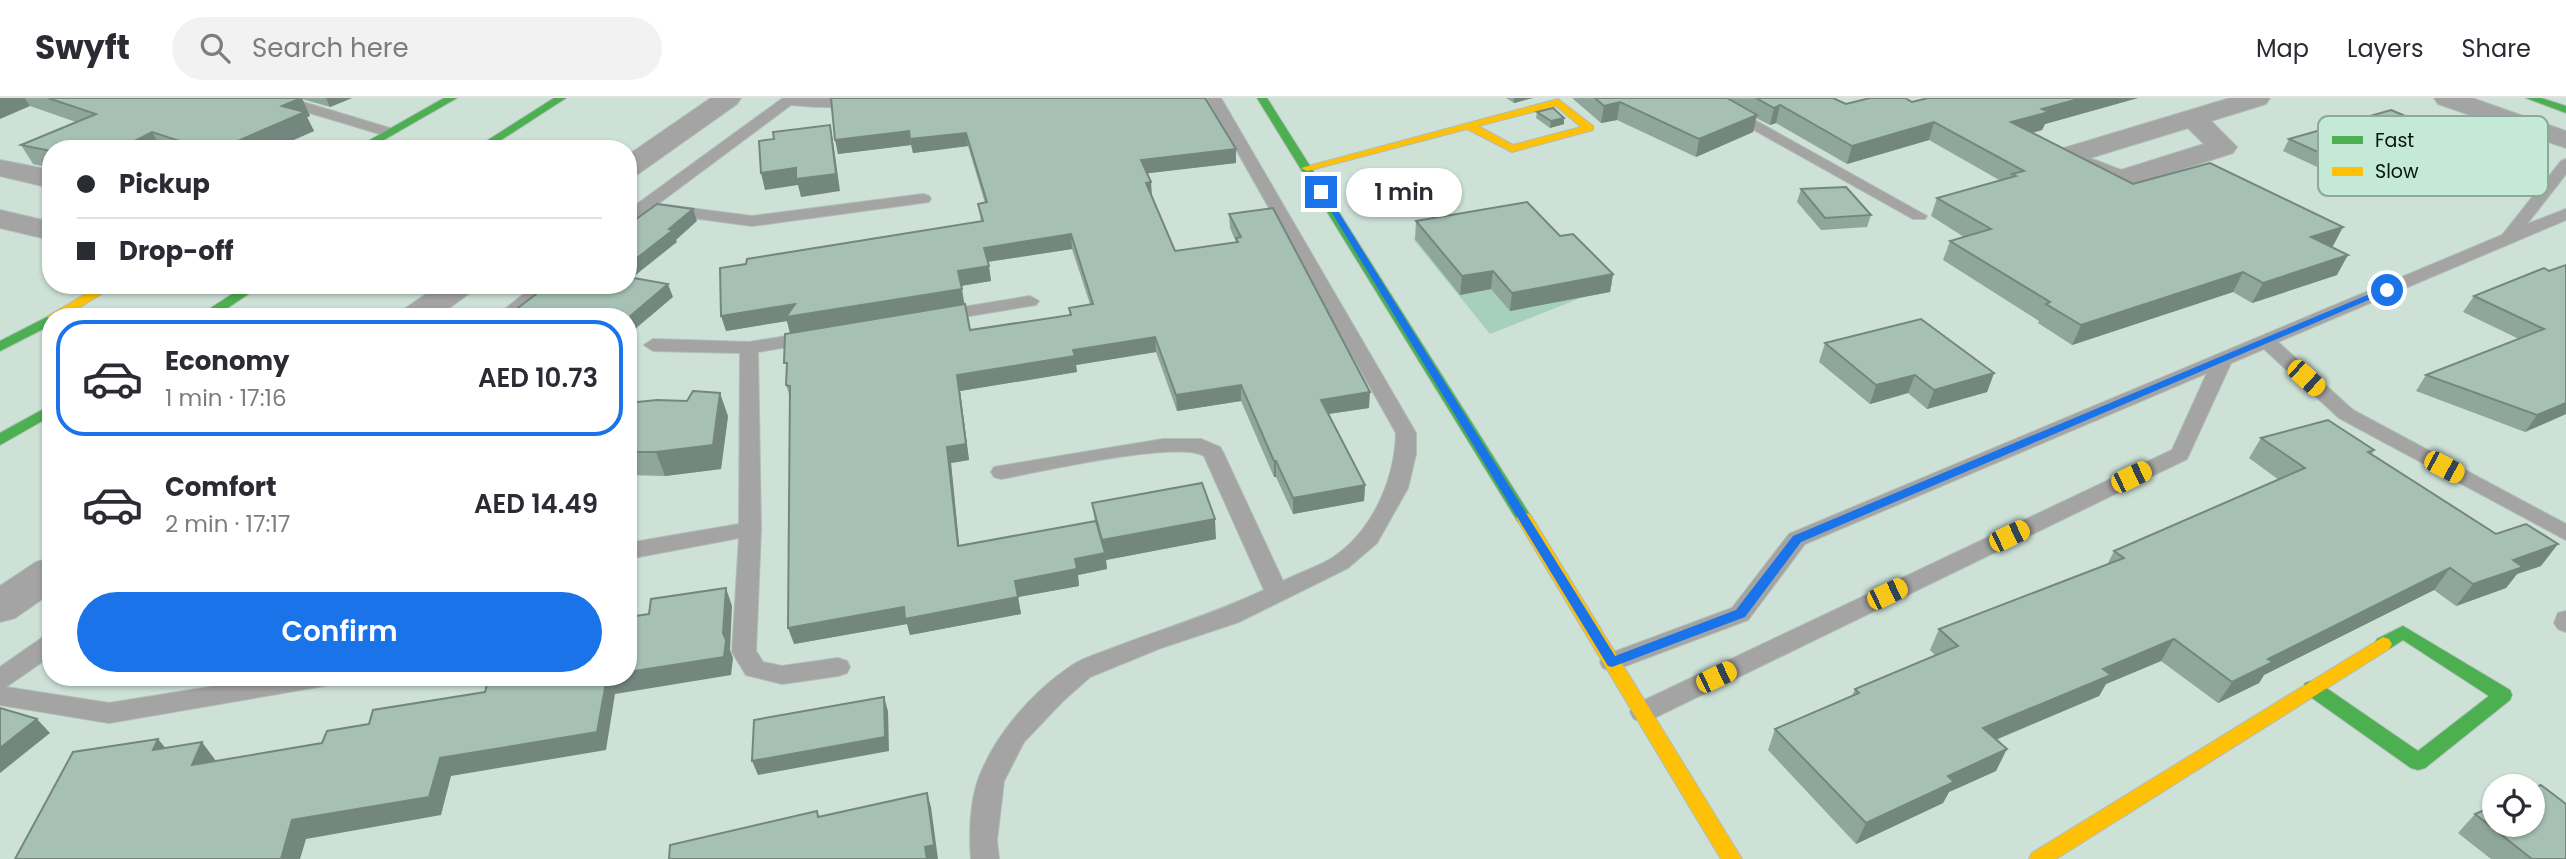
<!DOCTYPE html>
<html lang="en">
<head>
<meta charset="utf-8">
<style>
	body { margin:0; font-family:Poppins,sans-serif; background:#f2f2f3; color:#2b2b33; height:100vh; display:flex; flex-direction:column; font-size:26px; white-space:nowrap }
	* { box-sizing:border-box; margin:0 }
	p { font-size:23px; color:#7c7c81 }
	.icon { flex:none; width:38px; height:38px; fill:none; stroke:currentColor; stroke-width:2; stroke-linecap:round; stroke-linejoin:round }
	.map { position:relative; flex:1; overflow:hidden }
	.sheet { position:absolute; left:42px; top:210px; width:595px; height:378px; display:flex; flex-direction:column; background:#fff; border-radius:28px; box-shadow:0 2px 5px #0004 }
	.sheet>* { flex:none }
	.top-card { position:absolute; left:42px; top:42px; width:595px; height:154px; border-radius:28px; box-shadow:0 2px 5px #0004; display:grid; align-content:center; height:154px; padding:0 35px; background:#fff }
	.fabs { position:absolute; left:2482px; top:676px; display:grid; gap:14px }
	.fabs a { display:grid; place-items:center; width:63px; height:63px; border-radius:50%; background:#fff; box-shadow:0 2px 5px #0004; font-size:35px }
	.end { position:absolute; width:32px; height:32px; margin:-16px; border:9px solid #1a73e8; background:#fff; box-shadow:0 0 0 4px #fff }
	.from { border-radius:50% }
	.bubble { position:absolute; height:49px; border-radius:24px; background:#fff; box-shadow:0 2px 5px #0004; font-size:23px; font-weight:600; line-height:49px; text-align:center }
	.car { position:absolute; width:21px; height:42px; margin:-21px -10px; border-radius:9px; box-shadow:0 0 5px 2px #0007; background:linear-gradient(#f5c518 24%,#345 0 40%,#f5c518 0 76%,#345 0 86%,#f5c518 0) }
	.top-card b { display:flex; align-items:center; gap:24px; height:66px; font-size:26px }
	.top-card b+b { border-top:2px solid #e1e1e2 }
	.top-card i { width:18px; height:18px; background:#2b2b33 }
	ul { padding:12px 0 0; list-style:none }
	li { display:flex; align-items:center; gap:21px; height:116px; margin:0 14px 10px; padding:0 21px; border:4px solid transparent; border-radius:28px }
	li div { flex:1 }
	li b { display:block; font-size:26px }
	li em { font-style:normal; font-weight:600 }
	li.on { border-color:#1a73e8 }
	li>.icon { width:63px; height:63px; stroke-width:1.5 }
	.cta { display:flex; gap:14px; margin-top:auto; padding:14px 35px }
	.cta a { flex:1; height:80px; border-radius:42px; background:#1a73e8; color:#fff; font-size:28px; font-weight:600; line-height:80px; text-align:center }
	header { display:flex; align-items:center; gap:42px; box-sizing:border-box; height:98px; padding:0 35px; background:#fff; border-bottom:2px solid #e1e1e2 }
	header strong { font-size:33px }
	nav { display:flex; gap:38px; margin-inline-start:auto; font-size:24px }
	.search { width:490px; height:63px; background:#f2f2f3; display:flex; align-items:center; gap:18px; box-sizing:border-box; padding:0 24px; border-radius:38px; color:#7c7c81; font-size:26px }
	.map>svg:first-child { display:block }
</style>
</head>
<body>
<header>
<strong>Swyft</strong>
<div class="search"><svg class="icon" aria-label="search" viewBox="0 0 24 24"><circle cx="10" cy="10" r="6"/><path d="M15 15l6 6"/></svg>Search here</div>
<nav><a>Map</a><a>Layers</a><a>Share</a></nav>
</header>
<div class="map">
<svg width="2566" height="761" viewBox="0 0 2566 761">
	<rect width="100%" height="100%" fill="#cde1d7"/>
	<path fill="#a6d0bc" d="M 1518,114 L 1613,187 L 1490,236 L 1413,141 Z"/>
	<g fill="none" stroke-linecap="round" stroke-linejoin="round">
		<defs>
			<g id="lane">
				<path d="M 268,0 L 290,0 L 393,31 L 395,34 L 393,37 L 383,37 L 270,3 Z"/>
				<path d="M 783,0 L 888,0 C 872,13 812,9 791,7 L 658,106 L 752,118 L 923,96 L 929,98 L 931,101 L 929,104 L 752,128 L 647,114 L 628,126 L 628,113 L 637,106 Z"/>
				<path d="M 1207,0 L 1221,0 L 1416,335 L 1416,356 L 1408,390 L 1377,445 L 1348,470 L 1239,524 L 1161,550 L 1090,579 L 1062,604 L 1024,644 L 1004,683 L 997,742 L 999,761 L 971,761 C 969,737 970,705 978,682 C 994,638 1032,594 1071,568 C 1084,559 1101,555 1115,549 C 1165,530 1216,515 1264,492 L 1204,358 C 1178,342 1038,374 1001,381 L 994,379 L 991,374 L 994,369 L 1163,341 L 1201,341 L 1220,349 L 1223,354 L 1283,483 C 1299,475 1317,469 1332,460 C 1372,434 1395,382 1396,335 Z"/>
				<path d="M 1697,0 L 1715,0 L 1927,118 L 1925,121 L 1913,121 Z"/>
				<path d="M 2566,61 L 2566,76 L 2527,126 L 2566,111 L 2566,122 L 2278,244 L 2353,312 L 2566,426 L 2566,442 L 2339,320 L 2264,251 L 2231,265 L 2187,361 L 1652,621 L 1643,624 L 1634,621 L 1630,614 L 1634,607 L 2172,352 L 2207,275 L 1805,446 L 1748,522 L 1612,573 L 1603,570 L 1600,564 L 1603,558 L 1732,510 L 1789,436 L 2502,137 L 2561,63 Z"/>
				<path d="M 535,187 L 555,187 L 516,219 L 495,219 Z"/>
				<path d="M 1030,198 L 1039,203 L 1036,207 L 939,223 L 930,218 L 939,213 Z"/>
				<path d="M 811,234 L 820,240 L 818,244 L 758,254 L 761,431 L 756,553 L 763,564 L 782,568 L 838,560 L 847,563 L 850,569 L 847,575 L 838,578 L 782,586 L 746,577 L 732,554 L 739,440 L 628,461 L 628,445 L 739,426 L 740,255 L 653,253 L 644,247 L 653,241 L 749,244 Z"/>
				<path d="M 2566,513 L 2566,534 L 2558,531 L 2554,525 L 2558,515 Z"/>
				<path d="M 51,536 L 51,558 L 6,589 L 109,605 L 271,579 L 336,579 L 333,586 L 324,588 L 109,625 L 0,607 L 0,569 L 43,539 Z"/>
			</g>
			<g id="street">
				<path d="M 711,0 L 741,0 L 737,6 L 638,76 L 628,78 L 628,57 Z"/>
				<path d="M 2230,0 L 2270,0 L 2266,6 L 2211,23 L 2237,49 L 2233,55 L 2120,91 L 2054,65 L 2050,59 L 2054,53 ZM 2188,30 L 2204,46 L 2121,72 L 2090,60 Z"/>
				<path d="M 2434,0 L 2472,0 L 2566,33 L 2566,50 L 2438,6 Z"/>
				<path d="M 0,62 L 51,72 L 51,90 L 0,78 Z"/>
				<path d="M 0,112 L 51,124 L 51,142 L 0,130 Z"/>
				<path d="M 439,187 L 476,187 L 471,194 L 437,219 L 399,219 L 403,212 Z"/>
				<path d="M 51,460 L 51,495 L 15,520 L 0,524 L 0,488 L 36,464 Z"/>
			</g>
			<g id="fast">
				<path d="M 444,0 L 457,0 L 368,51 L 354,51 Z"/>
				<path d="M 554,0 L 566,0 L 487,51 L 474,51 Z"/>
				<path d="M 1257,0 L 1267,0 L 1532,420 L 1530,424 L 1518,424 Z"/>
				<path d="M 2526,0 L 2541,0 L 2566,8 L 2566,15 Z"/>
				<path d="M 246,187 L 262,187 L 214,219 L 197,219 Z"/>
				<path d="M 51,217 L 56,219 L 51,219 L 51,227 L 0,253 L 0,243 Z"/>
				<path d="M 51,307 L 51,318 L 0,347 L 0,335 Z"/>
				<path d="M 2403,528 L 2510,592 L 2512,597 L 2510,602 L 2425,670 L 2418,672 L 2411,670 L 2305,595 L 2303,590 L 2305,585 L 2312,583 L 2319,585 L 2418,653 L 2489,598 L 2403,542 L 2389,551 L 2377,551 L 2374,546 L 2377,541 Z"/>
			</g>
			<g id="slow">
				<path d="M 1558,1 L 1593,28 L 1593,32 L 1512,54 L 1467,31 L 1307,73 L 1301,70 ZM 1556,8 L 1581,29 L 1513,47 L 1478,28 Z"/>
				<path d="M 100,187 L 116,187 L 64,219 L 51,219 L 51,222 L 47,219 Z"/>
				<path d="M 1524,415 L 1530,416 L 1742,761 L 1721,761 L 1516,420 Z"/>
				<path d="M 2383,539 L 2389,541 L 2392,546 L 2389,551 L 2056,761 L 2029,761 L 2032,755 Z"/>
			</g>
		</defs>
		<use href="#lane" stroke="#afbeb7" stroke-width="2"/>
		<use href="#street" stroke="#afbeb7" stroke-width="2"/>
		<use href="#fast" stroke="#afbeb7" stroke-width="2"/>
		<use href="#slow" stroke="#afbeb7" stroke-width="2"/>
		<use href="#lane" fill="#a4a4a4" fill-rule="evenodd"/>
		<use href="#street" fill="#a4a4a4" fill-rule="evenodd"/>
		<use href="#fast" fill="#4caf50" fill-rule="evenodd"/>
		<use href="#slow" fill="#ffc107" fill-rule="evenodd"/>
	</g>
	<g fill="#8fa69b" fill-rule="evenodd">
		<path d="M 0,0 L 352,0 L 330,9 L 302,1 L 310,18 L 307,19 L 314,33 L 273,51 L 51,51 L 51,70 L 33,66 L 21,47 L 76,24 L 30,8 Z"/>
		<path d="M 831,0 L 1236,65 L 1147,75 L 1152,99 L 1175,153 L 1236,144 L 1230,130 L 1229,116 L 1369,310 L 1329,316 L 1365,387 L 1364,403 L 1293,416 L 1276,379 L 1274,379 L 1241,303 L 1177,313 L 1156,254 L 1076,267 L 1077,274 L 960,293 L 969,362 L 951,365 L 959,448 L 1095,424 L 1092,405 L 1216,441 L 1106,462 L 1107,471 L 1078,477 L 1079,488 L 1018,499 L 1021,516 L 910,537 L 907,526 L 794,546 L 790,299 L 786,287 L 790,235 L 787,223 L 726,233 L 746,166 L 981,123 L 978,106 L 985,105 L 968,48 L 913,55 L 911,47 L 838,56 ZM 1072,151 L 1090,206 L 1069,210 L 1070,217 L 970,232 L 961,188 L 991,183 L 988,164 Z"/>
		<path d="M 1506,0 L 1533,0 L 1514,5 Z"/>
		<path d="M 1572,0 L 1833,0 L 1846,6 L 1912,4 L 1928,0 L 2138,0 L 2045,26 L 2042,32 L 2033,35 L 2133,86 L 2333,148 L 2331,149 L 2337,177 L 2252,205 L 2233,194 L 2072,247 L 2038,225 L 2039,223 L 1943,162 L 1950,143 L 1964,139 L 1931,118 L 1937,100 L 2001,83 L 1929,42 L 1847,66 L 1776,25 L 1770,27 L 1756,20 L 1753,34 L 1696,59 L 1617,22 L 1601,25 Z"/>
		<path d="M 1537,14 L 1564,26 L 1550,30 L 1536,20 Z"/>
		<path d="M 2433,36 L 2449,58 L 2356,87 L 2283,53 L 2289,41 Z"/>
		<path d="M 1801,91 L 1871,117 L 1867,129 L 1821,132 L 1797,104 Z"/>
		<path d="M 1416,123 L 1560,138 L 1613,176 L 1610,194 L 1510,213 L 1491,191 L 1460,197 L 1415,141 Z"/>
		<path d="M 2549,173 L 2566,316 L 2525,334 L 2416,293 L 2426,277 L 2519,241 L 2463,214 L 2474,198 Z"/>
		<path d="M 1825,245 L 1994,275 L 1987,294 L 1927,311 L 1908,295 L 1870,306 L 1819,264 Z"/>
		<path d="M 628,303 L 629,305 L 728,318 L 721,371 L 665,378 L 628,377 Z"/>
		<path d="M 2261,340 L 2374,352 L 2372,356 L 2541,468 L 2517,476 L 2506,490 L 2456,508 L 2434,492 L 2264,577 L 2259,585 L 2218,605 L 2161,563 L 2106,586 L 2099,598 L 1996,642 L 1996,673 L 1949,694 L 1943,705 L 1856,746 L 1768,652 L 1775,631 L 1852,598 L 1855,591 L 1935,557 L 1930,552 L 1939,531 L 2107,467 L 2114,453 L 2279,382 L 2249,360 Z"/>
		<path d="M 2475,716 L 2566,761 L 2491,761 L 2458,735 Z"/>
	</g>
	<g fill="#74877e">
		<path d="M 0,0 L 25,0 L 30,8 L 0,21 Z"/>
		<path d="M 302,0 L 310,18 L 307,19 L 314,33 L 273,51 L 219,51 L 282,8 Z"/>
		<path d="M 326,0 L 352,0 L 330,9 Z"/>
		<path d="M 1514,0 L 1533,0 L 1514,5 Z"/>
		<path d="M 2082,0 L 2138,0 L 2045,26 L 2042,32 L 2005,41 L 2011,24 L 2042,11 Z"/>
		<path d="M 1620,4 L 1617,22 L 1601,25 L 1604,8 Z"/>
		<path d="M 1780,7 L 1776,25 L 1770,27 L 1774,10 Z"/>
		<path d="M 1757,17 L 1753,34 L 1696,59 L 1699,41 Z"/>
		<path d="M 1564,20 L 1564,26 L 1550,30 L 1551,23 Z"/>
		<path d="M 1934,24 L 1929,42 L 1847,66 L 1852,48 Z"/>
		<path d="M 830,27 L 833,43 L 840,93 L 801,99 L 798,87 L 765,92 L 761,75 Z"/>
		<path d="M 909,33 L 911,47 L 838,56 L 835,42 Z"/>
		<path d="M 152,34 L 162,51 L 119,51 Z"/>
		<path d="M 966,35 L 968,48 L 913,55 L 910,41 Z"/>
		<path d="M 2457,46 L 2449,58 L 2356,87 L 2362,74 L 2409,59 Z"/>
		<path d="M 1236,51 L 1236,65 L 1142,76 L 1141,62 Z"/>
		<path d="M 1151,84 L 1152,99 L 1146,85 Z"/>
		<path d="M 693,111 L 697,123 L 676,142 L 677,144 L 628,183 L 628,167 Z"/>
		<path d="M 2343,129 L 2333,148 L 2301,158 L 2311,139 Z"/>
		<path d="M 1071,136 L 1072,151 L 986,164 L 984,150 Z"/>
		<path d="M 2348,157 L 2337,177 L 2252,205 L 2263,185 Z"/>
		<path d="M 989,168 L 991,183 L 960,188 L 958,173 Z"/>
		<path d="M 1493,173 L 1491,191 L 1460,197 L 1462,178 Z"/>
		<path d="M 2243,174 L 2233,194 L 2072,247 L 2081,227 Z"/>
		<path d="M 1613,176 L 1610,194 L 1510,213 L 1512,195 Z"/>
		<path d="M 668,186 L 673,199 L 628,237 L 628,220 Z"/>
		<path d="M 962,191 L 964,206 L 790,235 L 787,223 L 726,233 L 721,218 L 795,206 Z"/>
		<path d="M 1155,239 L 1156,254 L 1076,267 L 1077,274 L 960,293 L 969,362 L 951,365 L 961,465 L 958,448 L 947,349 L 957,277 L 1073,252 Z"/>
		<path d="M 1994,275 L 1987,294 L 1927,311 L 1934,292 Z"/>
		<path d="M 1915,277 L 1908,295 L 1870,306 L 1876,287 Z"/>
		<path d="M 1241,287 L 1241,303 L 1177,313 L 1176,297 Z"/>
		<path d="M 1370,294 L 1369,310 L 1321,317 L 1321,302 Z"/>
		<path d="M 720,295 L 728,318 L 721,371 L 665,378 L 656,354 Z"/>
		<path d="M 2566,305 L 2566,316 L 2525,334 L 2537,317 Z"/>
		<rect x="1274" y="363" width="2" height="16"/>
		<path d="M 1365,387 L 1364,403 L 1293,416 L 1293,400 Z"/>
		<path d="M 1215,421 L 1216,441 L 1106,462 L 1107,471 L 1078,477 L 1079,488 L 1018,499 L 1015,483 L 1075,461 L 1103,455 L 1102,442 Z"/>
		<path d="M 2558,446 L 2541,468 L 2517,476 L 2506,490 L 2456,508 L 2473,486 L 2513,462 Z"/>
		<path d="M 2450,470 L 2434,492 L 2264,577 L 2259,585 L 2218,605 L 2232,584 L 2268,561 Z"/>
		<path d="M 726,490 L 732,508 L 730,552 L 733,560 L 731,577 L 615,596 L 606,652 L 451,678 L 441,717 L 306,741 L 300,761 L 281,761 L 292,722 L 440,660 L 607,579 L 628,579 L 628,574 L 723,535 Z"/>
		<path d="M 1018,499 L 1021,516 L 910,537 L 907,526 L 794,546 L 788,530 L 904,509 Z"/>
		<path d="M 2174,541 L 2161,563 L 2106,586 L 2099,598 L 1973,651 L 1983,630 L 2103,571 Z"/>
		<path d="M 884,599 L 888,613 L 889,653 L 758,677 L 752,663 Z"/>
		<path d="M 37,621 L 50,635 L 0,675 L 0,650 Z"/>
		<path d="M 158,641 L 173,659 L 153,652 Z"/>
		<path d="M 202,644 L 216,663 L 192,667 Z"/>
		<path d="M 2007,651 L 1996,673 L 1949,694 L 1943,705 L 1856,746 L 1866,725 L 1948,678 Z"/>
		<path d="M 927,695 L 931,709 L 938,761 L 927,761 L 925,749 Z"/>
	</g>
	<g fill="#a6c1b4" stroke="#74877e" stroke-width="2">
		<path d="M 48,0 L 301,0 L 282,8 L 305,14 L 219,51 L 204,51 L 152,34 L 119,51 L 51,51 L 51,53 L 21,47 L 96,16 Z"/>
		<path d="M 831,0 L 1205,0 L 1236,51 L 1141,62 L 1151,84 L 1146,85 L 1175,153 L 1238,144 L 1236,140 L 1241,139 L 1229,116 L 1273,110 L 1370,294 L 1321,302 L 1365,387 L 1293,400 L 1276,363 L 1274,363 L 1241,287 L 1176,297 L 1155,239 L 1073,252 L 1075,258 L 957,277 L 966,346 L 947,349 L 958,448 L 1096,423 L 1105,455 L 1075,461 L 1077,471 L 1015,483 L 1018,499 L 905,521 L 904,509 L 788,530 L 790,288 L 786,287 L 787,265 L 784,265 L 785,236 L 965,206 L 970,232 L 1071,217 L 1069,210 L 1093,206 L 1071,136 L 984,150 L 989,168 L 958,173 L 962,191 L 786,219 L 795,206 L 721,218 L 720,170 L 746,166 L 747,161 L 983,123 L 978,106 L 987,104 L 966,35 L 910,41 L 909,33 L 835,42 Z"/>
		<path d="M 1595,0 L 1727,0 L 1757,17 L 1699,41 L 1620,4 L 1604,8 Z"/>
		<path d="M 1756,0 L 1833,0 L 1846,6 L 1870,0 L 1905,0 L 1912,4 L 1928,0 L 2082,0 L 2042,11 L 2049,14 L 2011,24 L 2133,86 L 2210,65 L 2343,129 L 2311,139 L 2348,157 L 2263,185 L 2243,174 L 2081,227 L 2046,206 L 2050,204 L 1950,143 L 1991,131 L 1937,100 L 2016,78 L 2012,76 L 2024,73 L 1934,24 L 1852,48 L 1780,7 L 1774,10 Z"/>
		<path d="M 1553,10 L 1564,20 L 1551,23 L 1537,14 Z"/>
		<path d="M 2391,12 L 2436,31 L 2426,33 L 2457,46 L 2409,59 L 2411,60 L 2362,74 L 2289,41 Z"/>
		<path d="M 830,27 L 836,76 L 796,81 L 796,70 L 761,75 L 759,43 L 774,41 L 773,34 Z"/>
		<path d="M 1846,89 L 1871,117 L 1825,120 L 1801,91 Z"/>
		<path d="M 1527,104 L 1560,138 L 1573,136 L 1613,176 L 1512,195 L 1493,173 L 1462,178 L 1416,123 Z"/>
		<path d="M 657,106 L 693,111 L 669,131 L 673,132 L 628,167 L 628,127 Z"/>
		<path d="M 2566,167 L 2566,305 L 2537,317 L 2426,277 L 2544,231 L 2474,198 L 2544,170 L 2549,173 Z"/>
		<path d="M 628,179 L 668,186 L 628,220 L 506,219 L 548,187 L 628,187 Z"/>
		<path d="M 1921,221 L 1994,275 L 1934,292 L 1915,277 L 1876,287 L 1825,245 Z"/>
		<path d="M 693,293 L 720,295 L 713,347 L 656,354 L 628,354 L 628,305 L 657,302 L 687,303 Z"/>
		<path d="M 2328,322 L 2374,352 L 2368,354 L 2496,436 L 2526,426 L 2558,446 L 2513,462 L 2523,469 L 2473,486 L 2450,470 L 2268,561 L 2273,564 L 2232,584 L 2174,541 L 2103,571 L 2111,577 L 1983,630 L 2007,651 L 1948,678 L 1954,684 L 1866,725 L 1775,631 L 1859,595 L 1855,591 L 1958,548 L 1939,531 L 2124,460 L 2114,453 L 2305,370 L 2261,340 Z"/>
		<path d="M 1202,385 L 1215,421 L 1102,442 L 1092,405 Z"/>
		<path d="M 726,490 L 723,535 L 726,542 L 724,559 L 628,574 L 628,519 L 649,516 L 651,501 Z"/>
		<path d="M 489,579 L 607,579 L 597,634 L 440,660 L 429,699 L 292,722 L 281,761 L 15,761 L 73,654 L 158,641 L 153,652 L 202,644 L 192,667 L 322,645 L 327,633 L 369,626 L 373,612 L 485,594 Z"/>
		<path d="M 884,599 L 885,639 L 752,663 L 754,622 Z"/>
		<path d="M 0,610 L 37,621 L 0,650 Z"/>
		<path d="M 2541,687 L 2566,706 L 2566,761 L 2532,761 L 2475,716 L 2494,708 L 2494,726 L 2532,726 L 2532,691 Z"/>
		<path d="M 927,695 L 934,747 L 925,749 L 927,761 L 669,761 L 670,747 L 817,713 L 818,719 Z"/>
	</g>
	<path fill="#1a73e8" d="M 1318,92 L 1326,94 L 1615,558 L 1736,512 L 1793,438 L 2384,190 L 2392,192 L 1801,444 L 1745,519 L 1612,569 L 1608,568 Z"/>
	<rect x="2318" y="18" width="230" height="80" rx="10" fill="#c5e9d7" stroke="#8ca99a" stroke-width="2"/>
	<rect x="2332" y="38" width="31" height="8" fill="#4caf50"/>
	<rect x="2332" y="69" width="31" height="9" fill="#ffc107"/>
	<g font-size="19" fill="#07130d">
		<text x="2375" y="49">Fast</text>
		<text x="2375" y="80">Slow</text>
	</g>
</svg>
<div class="fabs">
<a><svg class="icon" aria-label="locate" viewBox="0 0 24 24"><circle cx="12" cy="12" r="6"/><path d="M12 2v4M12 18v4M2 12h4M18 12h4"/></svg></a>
</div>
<i class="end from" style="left:2387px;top:192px"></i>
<i class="end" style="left:1321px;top:94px"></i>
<div class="bubble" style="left:1346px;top:70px;width:116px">1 min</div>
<i class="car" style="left:2306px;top:280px;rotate:132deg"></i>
<i class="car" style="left:2444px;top:369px;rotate:118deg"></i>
<i class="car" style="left:2131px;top:379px;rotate:64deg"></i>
<i class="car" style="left:2009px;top:438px;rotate:64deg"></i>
<i class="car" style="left:1887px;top:496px;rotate:64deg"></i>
<i class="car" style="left:1716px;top:579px;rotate:64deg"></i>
<div class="top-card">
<b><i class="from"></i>Pickup</b>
<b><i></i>Drop-off</b>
</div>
<section class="sheet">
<ul>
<li class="on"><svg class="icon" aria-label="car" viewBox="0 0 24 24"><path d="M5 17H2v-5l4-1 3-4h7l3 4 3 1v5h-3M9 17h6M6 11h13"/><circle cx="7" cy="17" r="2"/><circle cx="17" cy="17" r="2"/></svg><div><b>Economy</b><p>1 min · 17:16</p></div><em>AED 10.73</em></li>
<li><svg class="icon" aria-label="car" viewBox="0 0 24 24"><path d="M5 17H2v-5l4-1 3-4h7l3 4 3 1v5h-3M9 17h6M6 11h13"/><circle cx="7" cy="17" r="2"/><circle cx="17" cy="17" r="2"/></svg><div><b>Comfort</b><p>2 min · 17:17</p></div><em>AED 14.49</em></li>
</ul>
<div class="cta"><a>Confirm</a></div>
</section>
</div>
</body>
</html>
